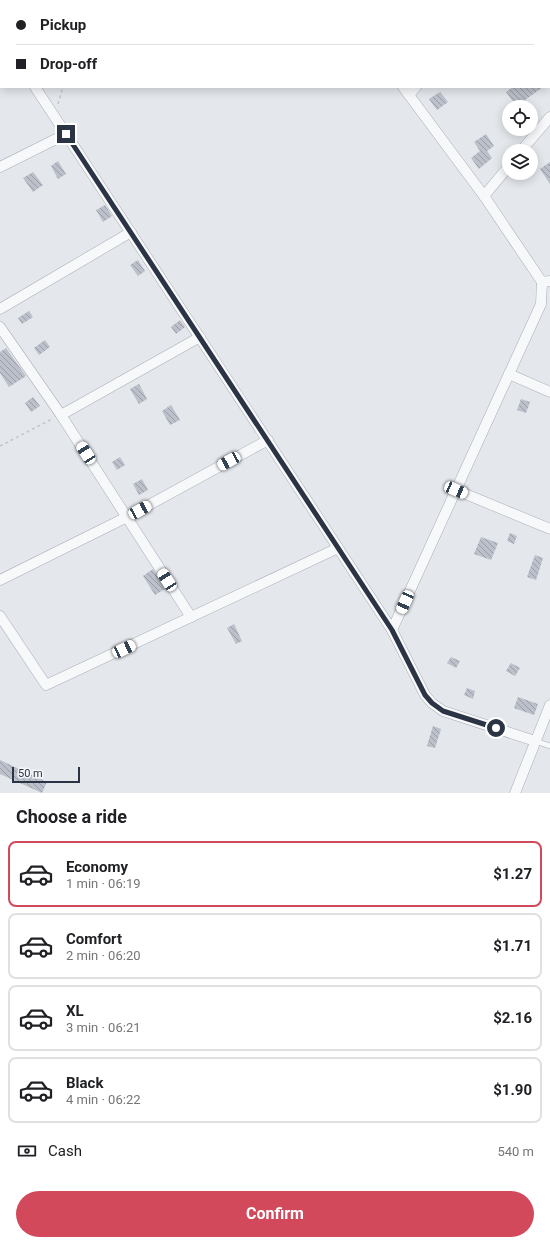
<!DOCTYPE html>
<html lang="en">
<head>
<meta charset="utf-8">
<style>
	body { margin:0; font-family:Roboto,sans-serif; background:#f6f6f6; color:#202124; height:100vh; display:flex; flex-direction:column; font-size:15px; white-space:nowrap }
	* { box-sizing:border-box; margin:0 }
	p { font-size:13px; color:#757577 }
	.icon { flex:none; width:22px; height:22px; fill:none; stroke:currentColor; stroke-width:2; stroke-linecap:round; stroke-linejoin:round }
	.map { position:relative; height:793px; overflow:hidden }
	.side { display:flex; flex-direction:column; background:#fff; flex:1 }
	.side>* { flex:none }
	.hud { position:absolute; left:0px; top:0px; width:550px; height:88px; box-shadow:0 2px 10px #0003; display:grid; align-content:center; height:88px; padding:0 16px; background:#fff }
	.controls { position:absolute; left:502px; top:100px; display:grid; gap:8px }
	.controls a { display:grid; place-items:center; width:36px; height:36px; border-radius:50%; background:#fff; box-shadow:0 2px 10px #0003; font-size:20px }
	.scale { position:absolute; left:12px; bottom:10px; width:68px; box-sizing:border-box; padding-left:4px; border:2px solid #2b3445; border-top:0; font-size:11px; line-height:14px; white-space:nowrap; color:#2b3445; -webkit-text-stroke:3px #f4f6f9; paint-order:stroke }
	.end { position:absolute; width:18px; height:18px; margin:-9px; border:5px solid #2b3445; background:#fff; box-shadow:0 0 0 2px #fff }
	.from { border-radius:50% }
	.car { position:absolute; width:12px; height:24px; margin:-12px -6px; border-radius:5px; box-shadow:0 0 3px 1px #0007; background:linear-gradient(#fff 24%,#345 0 40%,#fff 0 76%,#345 0 86%,#fff 0) }
	.hud b { display:flex; align-items:center; gap:14px; height:38px; font-size:15px }
	.hud b+b { border-top:1px solid #e0e0e0 }
	.hud i { width:10px; height:10px; background:#202124 }
	ul { padding:0; list-style:none }
	li { display:flex; align-items:center; gap:12px; height:66px; margin:0 8px 6px; padding:0 8px; border:2px solid #e0e0e0; border-radius:8px }
	li div { flex:1 }
	li b { display:block; font-size:15px }
	li em { font-style:normal; font-weight:700 }
	li.active { border-color:#d1495b }
	li>.icon { width:36px; height:36px; stroke-width:1.5 }
	h2 { padding:0 16px; font-size:18px; line-height:48px }
	.pay { display:flex; align-items:center; gap:10px; height:44px; padding:0 16px; font-size:15px }
	.pay p { margin-inline-start:auto }
	.primary-button { display:flex; gap:8px; margin-top:auto; padding:8px 16px }
	.primary-button a { flex:1; height:46px; border-radius:24px; background:#d1495b; color:#fff; font-size:16px; font-weight:700; line-height:46px; text-align:center }
	.map>svg:first-child { display:block }
</style>
</head>
<body>
<div class="map">
<svg width="550" height="793" viewBox="0 0 550 793">
	<defs>
		<pattern id="building-back-hatch" width="6" height="6" patternUnits="userSpaceOnUse"><rect width="6" height="6" fill="#bbc0ca"/><path d="M-1 5l2 2M0 0l6 6M5-1l2 2" fill="none" stroke="#989da6"/></pattern>
	</defs>
	<rect width="100%" height="100%" fill="#e4e7ec"/>
	<g fill="url(#building-back-hatch)">
		<path d="M 513,87 L 543,87 L 525,100 L 530,107 L 517,107 L 506,92 Z"/>
		<path d="M 440,92 L 448,102 L 437,110 L 429,99 Z"/>
		<path d="M 486,134 L 494,146 L 487,151 L 492,158 L 479,169 L 471,158 L 480,151 L 474,142 Z"/>
		<path d="M 58,161 L 66,174 L 58,179 L 51,166 Z"/>
		<path d="M 550,162 L 550,184 L 540,169 Z"/>
		<path d="M 33,172 L 43,185 L 33,192 L 23,178 Z"/>
		<path d="M 105,205 L 112,216 L 103,222 L 96,210 Z"/>
		<path d="M 138,260 L 145,271 L 138,276 L 130,265 Z"/>
		<path d="M 29,311 L 33,317 L 22,324 L 18,318 Z"/>
		<path d="M 180,320 L 185,327 L 176,334 L 171,327 Z"/>
		<path d="M 45,340 L 50,347 L 39,355 L 34,348 Z"/>
		<path d="M 6,348 L 26,376 L 9,387 L 0,373 L 0,352 Z"/>
		<path d="M 139,384 L 147,399 L 139,404 L 130,389 Z"/>
		<path d="M 33,397 L 40,406 L 31,412 L 25,403 Z"/>
		<path d="M 521,399 L 530,402 L 526,413 L 517,410 Z"/>
		<path d="M 171,405 L 180,420 L 170,425 L 162,411 Z"/>
		<path d="M 120,457 L 125,465 L 117,470 L 112,462 Z"/>
		<path d="M 142,479 L 148,490 L 139,495 L 133,484 Z"/>
		<path d="M 510,533 L 517,536 L 514,544 L 507,541 Z"/>
		<path d="M 481,537 L 498,543 L 491,560 L 474,554 Z"/>
		<path d="M 535,555 L 543,558 L 536,580 L 527,577 Z"/>
		<path d="M 153,569 L 165,589 L 155,595 L 143,576 Z"/>
		<path d="M 234,624 L 242,641 L 236,644 L 227,628 Z"/>
		<path d="M 451,657 L 460,661 L 456,668 L 447,663 Z"/>
		<path d="M 511,663 L 520,668 L 515,676 L 506,671 Z"/>
		<path d="M 467,688 L 475,691 L 473,699 L 464,695 Z"/>
		<path d="M 518,697 L 538,704 L 534,715 L 514,708 Z"/>
		<path d="M 433,726 L 441,729 L 435,748 L 427,746 Z"/>
		<path d="M 0,760 L 47,782 L 42,793 L 0,774 Z"/>
	</g>
	<g fill="none" stroke-linecap="round" stroke-linejoin="round">
		<defs>
			<path id="lane" d="M 535,741 L 550,746"/>
			<g id="street">
				<path d="M 338,0 L 339,1"/>
				<path d="M 529,0 L 530,1"/>
				<path d="M 490,1 L 491,0"/>
				<path d="M 549,27 L 550,28"/>
				<path d="M 0,33 L 1,35"/>
				<path d="M 35,87 L 392,630 L 425,695 L 432,703 L 443,711 L 535,741"/>
				<path d="M 403,87 L 484,196 L 542,282 L 550,281"/>
				<path d="M 409,95 L 416,87"/>
				<path d="M 521,151 L 550,117"/>
				<path d="M 0,167 L 66,134"/>
				<path d="M 484,196 L 509,166"/>
				<path d="M 0,309 L 131,232"/>
				<path d="M 0,327 L 61,415 L 191,617"/>
				<path d="M 509,374 L 550,392"/>
				<path d="M 61,415 L 200,337"/>
				<path d="M 456,490 L 550,529"/>
				<path d="M 0,580 L 127,517 L 268,440"/>
				<path d="M 0,616 L 46,685 L 338,548"/>
				<path d="M 392,630 L 541,304 L 542,282"/>
				<path d="M 515,793 L 550,705"/>
			</g>
		</defs>
		<use href="#lane" stroke="#a9aeb7" stroke-width="6"/>
		<use href="#street" stroke="#a9aeb7" stroke-width="11"/>
		<g stroke="#c2c5cb" stroke-width="1.5" stroke-dasharray="3 3" stroke-linecap="butt">
			<path d="M 63,1 L 65,0"/>
			<path d="M 129,1 L 129,0"/>
			<path d="M 58,104 L 63,87"/>
			<path d="M 0,446 L 52,419"/>
		</g>
		<use href="#lane" stroke="#f7f8fa" stroke-width="5"/>
		<use href="#street" stroke="#f7f8fa" stroke-width="10"/>
	</g>
	<g fill="none" stroke-linecap="round" stroke-linejoin="round">
		<path stroke="#2b3445" stroke-width="5" d="M 66,134 L 392,630 L 425,695 L 432,703 L 443,711 L 496,728"/>
	</g>
</svg>
<div class="controls">
<a><svg class="icon" aria-label="locate" viewBox="0 0 24 24"><circle cx="12" cy="12" r="6"/><path d="M12 2v4M12 18v4M2 12h4M18 12h4"/></svg></a>
<a><svg class="icon" aria-label="layers" viewBox="0 0 24 24"><path d="M12 4l9 5-9 5-9-5zM3 14l9 5 9-5"/></svg></a>
</div>
<div class="scale">50 m</div>
<i class="end from" style="left:496px;top:728px"></i>
<i class="end" style="left:66px;top:134px"></i>
<i class="car" style="left:86px;top:453px;rotate:327deg"></i>
<i class="car" style="left:229px;top:461px;rotate:241deg"></i>
<i class="car" style="left:456px;top:490px;rotate:113deg"></i>
<i class="car" style="left:140px;top:510px;rotate:61deg"></i>
<i class="car" style="left:167px;top:580px;rotate:327deg"></i>
<i class="car" style="left:405px;top:602px;rotate:204deg"></i>
<i class="car" style="left:124px;top:649px;rotate:65deg"></i>
<div class="hud">
<b><i class="from"></i>Pickup</b>
<b><i></i>Drop-off</b>
</div>
</div>
<section class="side">
<h2>Choose a ride</h2>
<ul>
<li class="active"><svg class="icon" aria-label="car" viewBox="0 0 24 24"><path d="M5 17H2v-5l4-1 3-4h7l3 4 3 1v5h-3M9 17h6M6 11h13"/><circle cx="7" cy="17" r="2"/><circle cx="17" cy="17" r="2"/></svg><div><b>Economy</b><p>1 min · 06:19</p></div><em>$1.27</em></li>
<li><svg class="icon" aria-label="car" viewBox="0 0 24 24"><path d="M5 17H2v-5l4-1 3-4h7l3 4 3 1v5h-3M9 17h6M6 11h13"/><circle cx="7" cy="17" r="2"/><circle cx="17" cy="17" r="2"/></svg><div><b>Comfort</b><p>2 min · 06:20</p></div><em>$1.71</em></li>
<li><svg class="icon" aria-label="car" viewBox="0 0 24 24"><path d="M5 17H2v-5l4-1 3-4h7l3 4 3 1v5h-3M9 17h6M6 11h13"/><circle cx="7" cy="17" r="2"/><circle cx="17" cy="17" r="2"/></svg><div><b>XL</b><p>3 min · 06:21</p></div><em>$2.16</em></li>
<li><svg class="icon" aria-label="car" viewBox="0 0 24 24"><path d="M5 17H2v-5l4-1 3-4h7l3 4 3 1v5h-3M9 17h6M6 11h13"/><circle cx="7" cy="17" r="2"/><circle cx="17" cy="17" r="2"/></svg><div><b>Black</b><p>4 min · 06:22</p></div><em>$1.90</em></li>
</ul>
<div class="pay"><svg class="icon" aria-label="cash" viewBox="0 0 24 24"><path d="M3 7h18v10H3z"/><circle cx="12" cy="12" r="2"/></svg>Cash<p>540 m</p></div>
<div class="primary-button"><a>Confirm</a></div>
</section>
</body>
</html>
